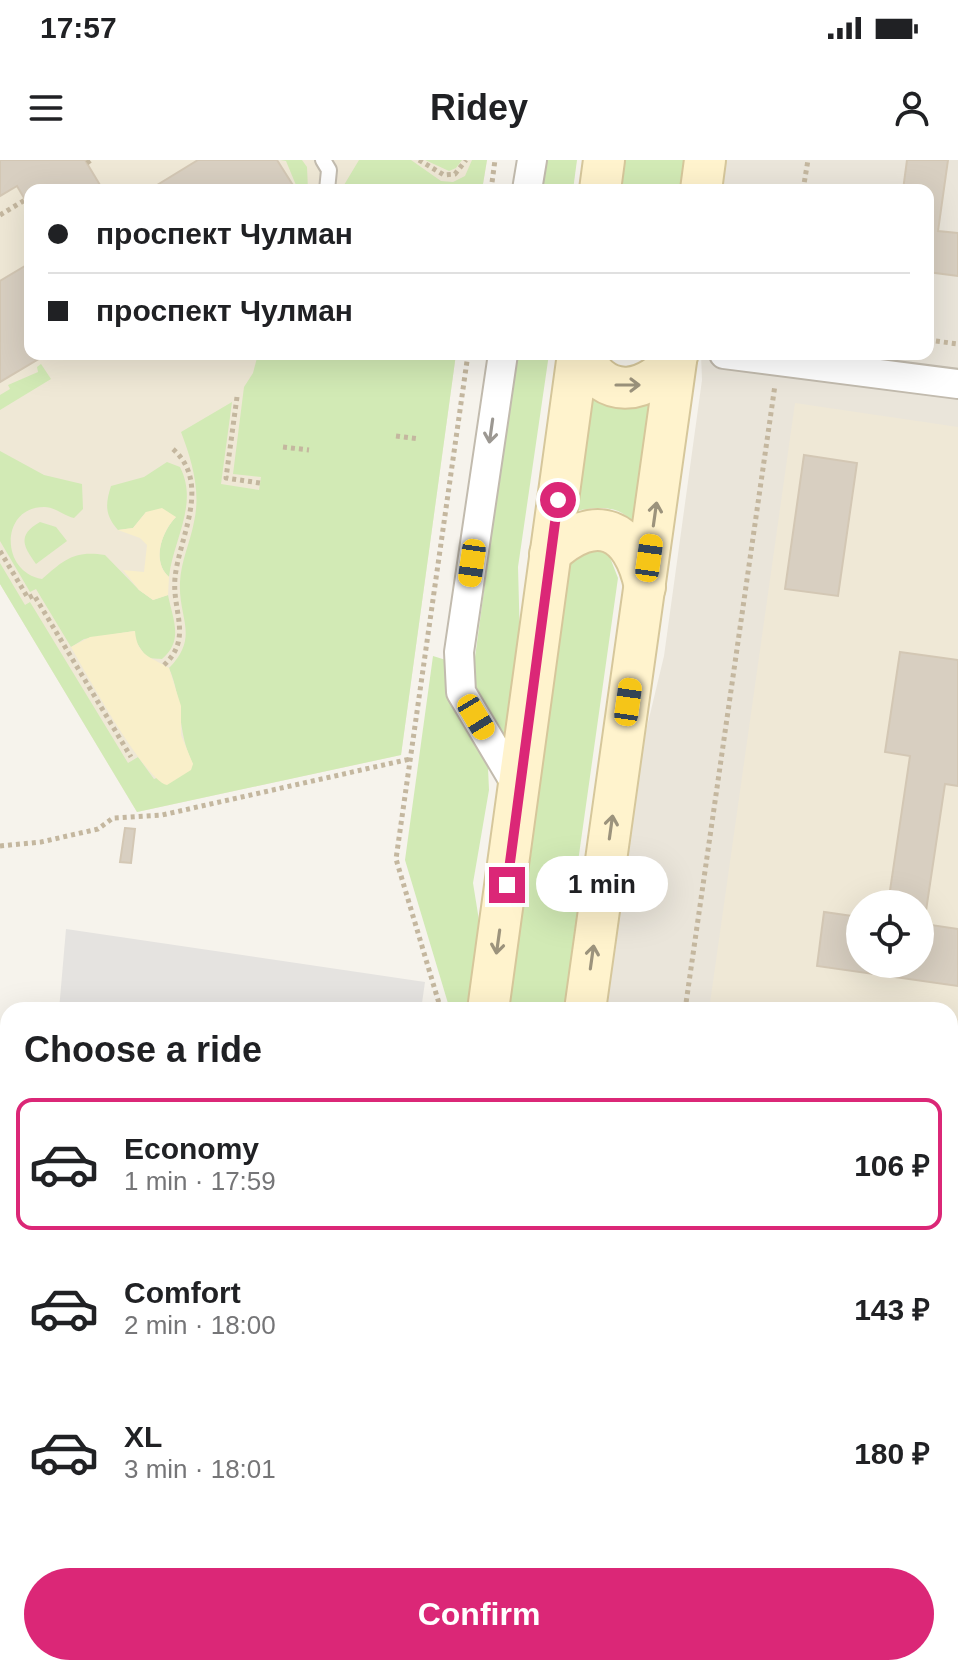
<!DOCTYPE html>
<html lang="en">
<head>
<meta charset="utf-8">
<style>
	body { margin:0; font-family:Helvetica,sans-serif; background:#f6f6f6; color:#202124; height:100vh; display:flex; flex-direction:column; font-size:30px; white-space:nowrap }
	* { box-sizing:border-box; margin:0 }
	p { font-size:26px; color:#757577 }
	.icon { flex:none; width:44px; height:44px; fill:none; stroke:currentColor; stroke-width:2; stroke-linecap:round; stroke-linejoin:round }
	.map { position:relative; flex:1; overflow:hidden }
	.side { position:absolute; left:0px; top:842px; width:958px; height:674px; display:flex; flex-direction:column; background:#fff; border-radius:24px 24px 0 0; box-shadow:0 8px 32px #0002 }
	.side>* { flex:none }
	.guide { position:absolute; left:24px; top:24px; width:910px; height:176px; border-radius:16px; box-shadow:0 8px 32px #0002; display:grid; align-content:center; height:176px; padding:0 24px; background:#fff }
	.controls { position:absolute; left:846px; top:730px; display:grid; gap:16px }
	.controls a { display:grid; place-items:center; width:88px; height:88px; border-radius:50%; background:#fff; box-shadow:0 8px 32px #0002; font-size:40px }
	.end { position:absolute; width:36px; height:36px; margin:-18px; border:10px solid #db2777; background:#fff; box-shadow:0 0 0 4px #fff }
	.from { border-radius:50% }
	.bubble { position:absolute; height:56px; border-radius:28px; background:#fff; box-shadow:0 8px 32px #0002; font-size:26px; font-weight:700; line-height:56px; text-align:center }
	.car { position:absolute; width:24px; height:48px; margin:-24px -12px; border-radius:10px; box-shadow:0 0 6px 2px #0007; background:linear-gradient(#f5c518 24%,#345 0 40%,#f5c518 0 76%,#345 0 86%,#f5c518 0) }
	.guide b { display:flex; align-items:center; gap:28px; height:76px; font-size:30px }
	.guide b+b { border-top:2px solid #e0e0e0 }
	.guide i { width:20px; height:20px; background:#202124 }
	ul { padding:0; list-style:none }
	li { display:flex; align-items:center; gap:24px; height:132px; margin:0 16px 12px; padding:0 8px; border:4px solid transparent; border-radius:16px }
	li div { flex:1 }
	li b { display:block; font-size:30px }
	li em { font-style:normal; font-weight:700 }
	li.selected { border-color:#db2777 }
	li>.icon { width:72px; height:72px; stroke-width:1.5 }
	h2 { padding:0 24px; font-size:36px; line-height:96px }
	.primary-button { display:flex; gap:16px; margin-top:auto; padding:16px 24px }
	.primary-button a { flex:1; height:92px; border-radius:48px; background:#db2777; color:#fff; font-size:32px; font-weight:700; line-height:92px; text-align:center }
	.status { display:flex; justify-content:space-between; align-items:center; height:56px; padding:0 40px; background:#fff; direction:ltr }
	.status svg { height:22px; fill:currentColor }
	header { display:flex; justify-content:space-between; align-items:center; height:104px; padding:0 24px; background:#fff; font-size:36px; font-weight:700 }
	.map>svg:first-child { display:block }
</style>
</head>
<body>
<div class="status"><b>17:57</b><svg viewBox="0 0 49 12"><path d="M0 12V9h3v3zM5 12V6h3v6zM10 12V3h3v9zM15 12V0h3v12zM26 1h20v11H26zM47 4h2v5h-2z"/></svg></div>
<header><svg class="icon" aria-label="menu" viewBox="0 0 24 24"><path d="M4 6h16M4 12h16M4 18h16"/></svg>Ridey<svg class="icon" aria-label="person" viewBox="0 0 24 24"><circle cx="12" cy="8" r="4"/><path d="M4 21q1-7 8-7t8 7"/></svg></header>
<div class="map">
<svg width="958" height="1515" viewBox="0 0 958 1515">
	<rect width="100%" height="100%" fill="#f6f3ec"/>
	<path fill="#eae5da" fill-rule="evenodd" d="M 720,0 L 958,0 L 958,1515 L 505,1515 L 506,1508 L 950,1508 L 950,850 L 599,850 L 627,650 L 664,496 L 702,220 L 701,194 L 928,194 L 928,30 L 715,30 ZM 860,744 L 920,744 L 920,804 L 860,804 Z"/>
	<g fill="#efe8d6" fill-rule="evenodd">
		<path d="M 0,0 L 487,0 L 482,30 L 30,30 L 30,194 L 456,194 L 401,595 L 137,652 L 0,424 Z"/>
		<path d="M 795,243 L 958,267 L 958,972 L 950,976 L 950,850 L 709,850 ZM 860,744 L 920,744 L 920,804 L 860,804 Z"/>
		<path d="M 950,1376 L 958,1377 L 958,1515 L 620,1515 L 621,1508 L 950,1508 Z"/>
	</g>
	<g fill="#d2eab5">
		<path d="M 280,0 L 302,0 L 307,7 L 308,30 L 298,30 L 286,1 Z"/>
		<path d="M 359,0 L 411,0 L 441,21 L 453,22 L 465,16 L 472,0 L 487,0 L 482,30 L 341,30 Z"/>
		<path d="M 425,0 L 462,0 L 456,8 L 449,11 Z"/>
		<path d="M 543,0 L 577,0 L 573,30 L 539,30 Z"/>
		<path d="M 623,0 L 690,0 L 686,30 L 618,30 Z"/>
		<path d="M 258,194 L 456,194 L 401,595 L 137,652 L 0,424 L 0,403 L 25,445 L 30,442 L 128,603 L 138,597 L 154,619 L 193,604 C 177,573 183,540 169,508 C 200,476 178,459 180,422 C 181,401 190,383 194,362 C 201,331 192,301 181,272 L 232,242 L 221,324 L 259,330 L 261,317 L 233,314 L 244,227 L 253,213 Z"/>
		<path d="M 516,194 L 549,194 L 518,407 L 521,519 L 504,583 L 475,534 L 473,512 Z"/>
		<path d="M 41,204 L 51,219 L 0,250 L 0,235 L 10,229 L 8,225 L 38,212 L 37,207 Z"/>
		<path d="M 588,228 L 657,234 L 636,369 C 624,343 596,346 572,352 Z"/>
		<path d="M 0,291 L 44,315 L 82,324 L 83,349 L 74,358 C 64,356 55,347 44,347 C 0,347 0,412 42,419 C 64,400 74,390 105,395 L 139,430 L 153,440 L 168,435 C 173,460 184,480 162,499 L 147,498 L 136,482 L 134,471 L 84,479 L 71,487 L 36,429 L 30,432 L 0,381 Z"/>
		<path d="M 167,302 L 180,307 C 199,344 173,380 169,417 C 151,401 162,371 176,357 L 146,352 L 133,368 L 118,370 C 105,355 105,345 111,326 L 144,317 Z"/>
		<path d="M 40,362 L 56,367 L 67,381 L 36,404 C 23,386 17,375 40,362 Z"/>
		<path d="M 598,387 L 609,395 L 618,418 L 576,716 L 582,757 L 569,850 L 504,850 L 564,402 Z"/>
		<path d="M 433,496 L 449,501 L 488,608 L 489,630 L 473,723 L 482,779 L 474,838 L 465,847 L 450,850 L 405,700 Z"/>
		<path d="M 275,1508 L 338,1508 L 336,1515 L 274,1515 Z"/>
	</g>
	<g fill="#f9efc9">
		<path d="M 162,348 L 176,357 C 162,371 151,401 169,417 L 168,435 L 153,440 L 139,430 L 123,410 L 144,412 L 147,385 L 140,378 L 118,370 L 133,368 L 146,352 Z"/>
		<path d="M 135,471 C 137,496 151,497 169,508 L 181,546 L 181,575 L 193,604 L 191,610 L 167,625 C 144,620 86,513 71,487 L 90,477 Z"/>
	</g>
	<path fill="#e5e3e0" d="M 66,769 L 425,822 L 421,850 L 59,850 Z"/>
	<g fill="#d8cfc1" stroke="#d3c7b4" stroke-width="2">
		<path d="M 0,0 L 85,0 L 103,30 L 30,30 L 30,48 L 17,26 L 0,36 Z"/>
		<path d="M 198,0 L 277,0 L 296,30 L 149,30 Z"/>
		<path d="M 907,0 L 948,0 L 938,71 L 958,73 L 958,116 L 928,112 L 928,30 L 903,30 Z"/>
		<path d="M 30,103 L 30,194 L 47,194 L 0,222 L 0,121 Z"/>
		<path d="M 804,295 L 857,303 L 838,436 L 785,429 Z"/>
		<path d="M 900,492 L 958,500 L 958,626 L 945,624 L 924,764 L 958,769 L 958,826 L 817,806 L 824,752 L 860,757 L 860,804 L 920,804 L 920,744 L 888,744 L 910,596 L 885,592 Z"/>
		<path d="M 125,668 L 135,669 L 131,703 L 120,702 Z"/>
		<path d="M 950,1050 L 958,1051 L 958,1102 L 950,1101 Z"/>
		<path d="M 950,1201 L 958,1202 L 958,1257 L 950,1255 Z"/>
		<path d="M 950,1409 L 958,1410 L 958,1463 L 950,1462 Z"/>
		<path d="M 723,1508 L 779,1508 L 778,1515 L 722,1515 Z"/>
	</g>
	<g fill="none" stroke-linecap="round" stroke-linejoin="round">
		<defs>
			<g id="lane">
				<path d="M 323,0 L 329,10 L 327,30"/>
				<path d="M 950,1001 L 958,997"/>
			</g>
			<g id="street">
				<path d="M 527,30 L 532,0"/>
				<path d="M 503,194 L 459,492 L 461,532 L 520,631"/>
				<path d="M 724,194 L 958,224"/>
				<path d="M 950,1342 L 958,1343"/>
			</g>
			<g id="secondary">
				<path d="M 600,30 L 604,0"/>
				<path d="M 701,30 L 705,0"/>
				<path d="M 582,194 C 604,243 649,234 677,196"/>
				<path d="M 550,394 C 596,351 633,368 645,427"/>
				<path d="M 488,850 L 578,194"/>
				<path d="M 585,850 L 677,194"/>
				<path d="M 413,1508 L 417,1515"/>
				<path d="M 484,1515 L 489,1508"/>
			</g>
		</defs>
		<use href="#lane" stroke="#c2bbae" stroke-width="18"/>
		<use href="#street" stroke="#c2bbae" stroke-width="32"/>
		<use href="#secondary" stroke="#d6c79b" stroke-width="44"/>
		<g stroke="#c4b79f" stroke-width="5" stroke-dasharray="4 4" stroke-linecap="butt">
			<path d="M 419,0 L 444,15 L 455,14 L 466,0"/>
			<path d="M 87,3 L 91,0"/>
			<path d="M 491,30 L 495,0"/>
			<path d="M 803,30 L 808,0"/>
			<path d="M 0,55 L 25,40"/>
			<path d="M 928,180 L 958,184"/>
			<path d="M 237,237 L 226,318 L 260,323"/>
			<path d="M 396,276 L 419,279"/>
			<path d="M 283,287 L 309,290"/>
			<path d="M 0,391 L 28,438 L 34,435 L 131,597"/>
			<path d="M 164,505 C 193,478 172,452 175,418 C 179,377 212,324 173,289"/>
			<path d="M 0,686 L 41,682 L 98,669 L 113,658 L 162,655 L 410,599"/>
			<path d="M 441,850 L 396,699 L 468,194"/>
			<path d="M 685,850 L 775,225"/>
			<path d="M 0,1170 L 8,1191"/>
			<path d="M 0,1195 L 8,1198"/>
			<path d="M 950,1301 L 958,1302"/>
			<path d="M 0,1309 L 8,1309"/>
			<path d="M 346,1515 L 347,1508"/>
			<path d="M 596,1515 L 597,1508"/>
			<path d="M 694,1515 L 695,1508"/>
		</g>
		<use href="#lane" stroke="#fff" stroke-width="14"/>
		<use href="#street" stroke="#fff" stroke-width="28"/>
		<use href="#secondary" stroke="#fff3cd" stroke-width="40"/>
	</g>
	<defs><path id="oneway-shaft" d="M-6 0H5M1.5-3L5.5 0L1.5 3" fill="none" stroke-width="1.6" stroke-linecap="round" stroke-linejoin="round" transform="scale(2)"/></defs>
	<g stroke="#9c937c">
		<use href="#oneway-shaft" transform="translate(628 225)"/>
		<use href="#oneway-shaft" transform="translate(655 354) rotate(-82)"/>
		<use href="#oneway-shaft" transform="translate(611 667) rotate(-82)"/>
		<use href="#oneway-shaft" transform="translate(498 782) rotate(98)"/>
		<use href="#oneway-shaft" transform="translate(592 797) rotate(-82)"/>
	</g>
	<use stroke="#9c9892" href="#oneway-shaft" transform="translate(491 271) rotate(98)"/>
	<g fill="none" stroke-linecap="round" stroke-linejoin="round">
		<path stroke="#db2777" stroke-width="10" d="M 507,725 L 558,340"/>
	</g>
</svg>
<div class="controls">
<a><svg class="icon" aria-label="locate" viewBox="0 0 24 24"><circle cx="12" cy="12" r="6"/><path d="M12 2v4M12 18v4M2 12h4M18 12h4"/></svg></a>
</div>
<i class="end from" style="left:558px;top:340px"></i>
<i class="end" style="left:507px;top:725px"></i>
<div class="bubble" style="left:536px;top:696px;width:132px">1 min</div>
<i class="car" style="left:649px;top:398px;rotate:8deg"></i>
<i class="car" style="left:472px;top:403px;rotate:188deg"></i>
<i class="car" style="left:628px;top:542px;rotate:8deg"></i>
<i class="car" style="left:476px;top:557px;rotate:149deg"></i>
<div class="guide">
<b><i class="from"></i>проспект Чулман</b>
<b><i></i>проспект Чулман</b>
</div>
<section class="side">
<h2>Choose a ride</h2>
<ul>
<li class="selected"><svg class="icon" aria-label="car" viewBox="0 0 24 24"><path d="M5 17H2v-5l4-1 3-4h7l3 4 3 1v5h-3M9 17h6M6 11h13"/><circle cx="7" cy="17" r="2"/><circle cx="17" cy="17" r="2"/></svg><div><b>Economy</b><p>1 min · 17:59</p></div><em>106 ₽</em></li>
<li><svg class="icon" aria-label="car" viewBox="0 0 24 24"><path d="M5 17H2v-5l4-1 3-4h7l3 4 3 1v5h-3M9 17h6M6 11h13"/><circle cx="7" cy="17" r="2"/><circle cx="17" cy="17" r="2"/></svg><div><b>Comfort</b><p>2 min · 18:00</p></div><em>143 ₽</em></li>
<li><svg class="icon" aria-label="car" viewBox="0 0 24 24"><path d="M5 17H2v-5l4-1 3-4h7l3 4 3 1v5h-3M9 17h6M6 11h13"/><circle cx="7" cy="17" r="2"/><circle cx="17" cy="17" r="2"/></svg><div><b>XL</b><p>3 min · 18:01</p></div><em>180 ₽</em></li>
</ul>
<div class="primary-button"><a>Confirm</a></div>
</section>
</div>
</body>
</html>
